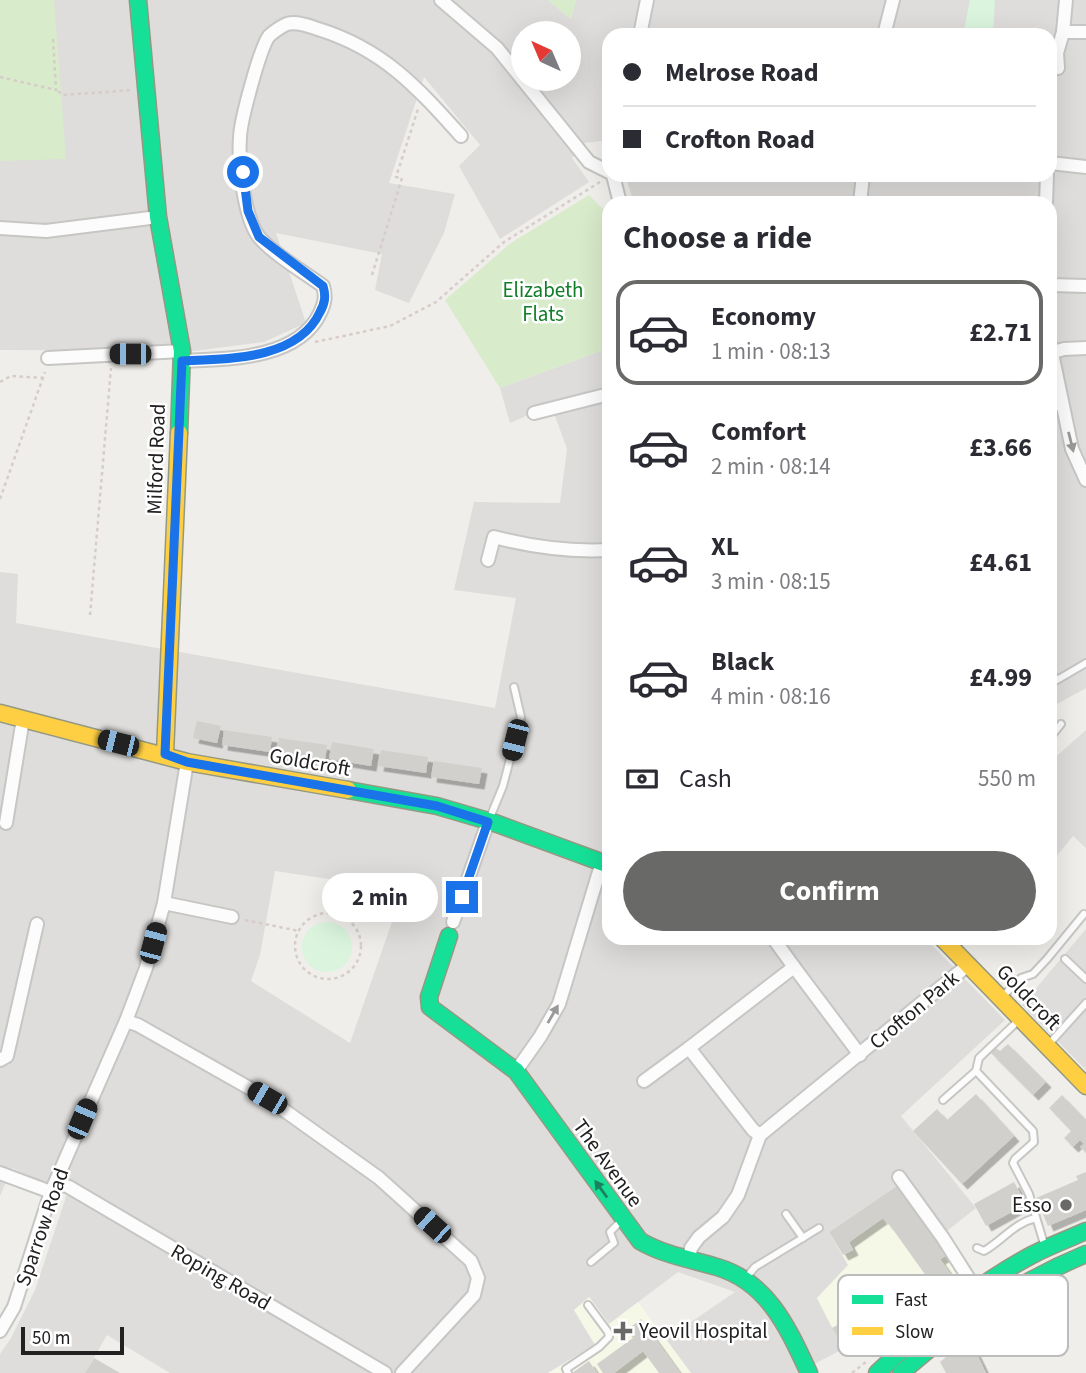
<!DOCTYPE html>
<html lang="en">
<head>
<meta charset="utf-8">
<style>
	body { margin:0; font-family:"Source Sans 3",sans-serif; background:#f2f2f3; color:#2b2b33; height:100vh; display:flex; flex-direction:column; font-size:26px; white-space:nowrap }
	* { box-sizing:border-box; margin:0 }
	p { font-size:23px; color:#7c7c81 }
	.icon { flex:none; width:38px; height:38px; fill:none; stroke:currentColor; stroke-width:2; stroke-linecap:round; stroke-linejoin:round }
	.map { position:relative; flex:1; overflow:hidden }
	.details { position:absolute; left:602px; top:196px; width:455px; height:749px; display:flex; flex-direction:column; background:#fff; border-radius:21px; box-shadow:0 7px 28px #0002 }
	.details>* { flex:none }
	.banner { position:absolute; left:602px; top:28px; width:455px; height:154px; border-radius:21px; box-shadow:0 7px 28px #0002; display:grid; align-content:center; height:154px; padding:0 21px; background:#fff }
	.needle { width:46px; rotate:316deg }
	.fabs { position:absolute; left:511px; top:21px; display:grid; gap:14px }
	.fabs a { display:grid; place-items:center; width:70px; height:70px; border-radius:50%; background:#fff; box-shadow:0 7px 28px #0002; font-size:35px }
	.scale { position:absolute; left:21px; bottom:18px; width:103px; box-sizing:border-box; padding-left:7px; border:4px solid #212121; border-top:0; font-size:19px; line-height:24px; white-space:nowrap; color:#212121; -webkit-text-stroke:5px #fff; paint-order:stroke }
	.end { position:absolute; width:32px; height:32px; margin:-16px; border:9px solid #1a73e8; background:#fff; box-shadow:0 0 0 4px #fff }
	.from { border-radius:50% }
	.bubble { position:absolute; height:49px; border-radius:24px; background:#fff; box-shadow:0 7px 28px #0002; font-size:23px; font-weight:700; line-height:49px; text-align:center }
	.car { position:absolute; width:21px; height:42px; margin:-21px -10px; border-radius:9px; box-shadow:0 0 5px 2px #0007; background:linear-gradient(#222 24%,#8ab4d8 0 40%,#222 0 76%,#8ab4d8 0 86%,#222 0) }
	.banner b { display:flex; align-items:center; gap:24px; height:66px; font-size:26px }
	.banner b+b { border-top:2px solid #e1e1e2 }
	.banner i { width:18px; height:18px; background:#2b2b33 }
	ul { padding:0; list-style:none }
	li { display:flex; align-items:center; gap:21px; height:105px; margin:0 14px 10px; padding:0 7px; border:4px solid transparent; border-radius:21px }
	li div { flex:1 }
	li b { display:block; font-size:26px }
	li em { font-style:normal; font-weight:700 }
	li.on { border-color:#696967 }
	li>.icon { width:63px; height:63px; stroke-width:1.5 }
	h2 { padding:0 21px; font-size:32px; line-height:84px }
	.pay { display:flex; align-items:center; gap:18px; height:77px; padding:0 21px; font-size:26px }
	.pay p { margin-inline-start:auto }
	.action { display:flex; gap:14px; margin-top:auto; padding:14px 21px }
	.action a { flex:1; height:80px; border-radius:42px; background:#696967; color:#fff; font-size:28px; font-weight:700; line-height:80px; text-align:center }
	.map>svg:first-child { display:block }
</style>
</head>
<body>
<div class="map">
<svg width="1086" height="1373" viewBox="0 0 1086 1373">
	<defs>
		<filter id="shadow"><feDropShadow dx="5.5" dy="5.5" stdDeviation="0" flood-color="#0004"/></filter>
	</defs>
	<rect width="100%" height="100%" fill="#efeeea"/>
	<g fill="#dedddb" fill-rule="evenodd">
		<path d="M 0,0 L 548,0 L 571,19 L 576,0 L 1086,0 L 1086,688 L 1050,708 L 1050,203 L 634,203 L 625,175 L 1050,175 L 1050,35 L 609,35 L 609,140 L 585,143 L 572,158 L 589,182 L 500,239 L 459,166 L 480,145 L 424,77 L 389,183 L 455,194 L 444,233 L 409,303 L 375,290 L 382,254 L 276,233 L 306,323 L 264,342 L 194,351 L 0,350 ZM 523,33 L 569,33 L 569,79 L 523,79 Z"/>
		<path d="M 609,348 L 609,938 L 925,938 L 1005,1020 L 901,1116 L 976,1208 L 947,1231 L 903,1173 L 893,1179 L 898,1185 L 829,1232 L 849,1265 L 817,1298 L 843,1349 L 797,1373 L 691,1373 L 666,1339 L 735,1292 L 678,1272 L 609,1324 L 590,1298 L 574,1310 L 595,1344 L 548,1373 L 170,1373 L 107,1335 L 85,1373 L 0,1373 L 0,1354 L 11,1338 L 35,1290 L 67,1194 L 12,1168 L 0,1196 L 0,572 L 18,574 L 16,623 L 495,708 L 516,598 L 454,590 L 474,502 L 560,503 L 567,449 L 551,405 L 510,423 L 500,388 ZM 275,871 L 403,890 L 350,1043 L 251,981 L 260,955 Z"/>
		<path d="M 1086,730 L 1086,848 L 1073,836 L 1050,864 L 1050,762 Z"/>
		<path d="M 1086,929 L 1086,1070 L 1022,1005 Z"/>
	</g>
	<g fill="#f5f7e7">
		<path d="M 898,1185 L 960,1277 L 957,1286 L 915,1318 L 843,1349 L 817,1298 L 848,1265 L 829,1232 Z"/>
		<path d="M 589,1297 L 609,1324 L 638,1302 L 691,1373 L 548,1373 L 595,1345 L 574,1310 Z"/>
	</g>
	<g fill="#d8ebca">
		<path d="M 0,0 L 54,0 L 66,159 L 0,161 Z"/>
		<path d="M 548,0 L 576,0 L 571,19 Z"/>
		<path d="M 589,195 L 609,215 L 609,348 L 500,388 L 445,300 L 511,243 Z"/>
	</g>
	<g fill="#daf4dd">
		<path d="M 970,0 L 995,0 L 993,35 L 963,35 Z"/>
		<circle cx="327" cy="947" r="25"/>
	</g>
	<g fill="#d2d0cd" filter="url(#shadow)">
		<path d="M 197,721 L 221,726 L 217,743 L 193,738 Z"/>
		<path d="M 224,730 L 272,737 L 270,752 L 222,745 Z"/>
		<path d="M 279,738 L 327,745 L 325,761 L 277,754 Z"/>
		<path d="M 332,742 L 374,749 L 371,766 L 329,759 Z"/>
		<path d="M 381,750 L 428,757 L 426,773 L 378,766 Z"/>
		<path d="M 434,761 L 482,768 L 479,784 L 431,777 Z"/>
		<path d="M 1008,1044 L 1046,1082 L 1033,1095 L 991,1053 L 996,1048 L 1000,1051 Z"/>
		<path d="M 976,1094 L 1014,1136 L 962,1184 L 913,1131 L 937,1109 L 947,1120 Z"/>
		<path d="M 1062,1095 L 1086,1120 L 1086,1153 L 1080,1147 L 1084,1144 L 1080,1140 L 1073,1147 L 1064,1138 L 1071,1131 L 1049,1108 Z"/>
		<path d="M 1086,1172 L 1086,1210 L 1048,1226 L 1036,1198 L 1078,1180 L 1076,1176 Z"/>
		<path d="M 1014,1182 L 1026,1204 L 986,1226 L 974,1204 Z"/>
		<path d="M 898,1185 L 945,1256 L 940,1259 L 956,1282 L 916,1312 L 841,1344 L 832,1328 L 853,1316 L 854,1319 L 858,1317 L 857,1314 L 871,1305 L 868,1300 L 879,1295 L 880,1297 L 887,1294 L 889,1300 L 929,1280 L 889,1224 L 888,1225 L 883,1218 L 849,1242 L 853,1250 L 843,1255 L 829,1232 Z"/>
		<path d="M 641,1319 L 680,1373 L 659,1373 L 643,1351 L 614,1373 L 603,1373 L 597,1364 L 633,1338 L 627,1330 Z"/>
		<path d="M 969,1338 L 986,1373 L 946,1373 L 940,1362 Z"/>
		<path d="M 94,1358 L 120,1373 L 85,1373 Z"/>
		<path d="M 589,1361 L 597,1373 L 572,1373 Z"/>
	</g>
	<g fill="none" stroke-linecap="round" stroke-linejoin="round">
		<defs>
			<g id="lane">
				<path d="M 1050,410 L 1062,405"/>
				<path d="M 1050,672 L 1057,680 L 1086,663"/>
				<path d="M 1050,738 L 1061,724"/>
				<path d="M 489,820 L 503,786 L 521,717 L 514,687"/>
				<path d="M 1065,959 L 1086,979"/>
				<path d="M 1002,997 L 1021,978 L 1033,974 L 1047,959 L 1084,914"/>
				<path d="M 1049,1044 L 1086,1003"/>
				<path d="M 976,1071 L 1033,1131 L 1034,1142 L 1015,1159 L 1013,1163 L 1029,1194 L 1045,1247"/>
				<path d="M 943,1100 L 976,1071 L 979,1058 L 1019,1020"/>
				<path d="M 786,1214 L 803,1238"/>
				<path d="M 977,1248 L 984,1251 C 1003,1240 1014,1223 1036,1218"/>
				<path d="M 591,1262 L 614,1243 L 610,1232 L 623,1219"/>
				<path d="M 746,1278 L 755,1267 L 819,1228"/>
				<path d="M 568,1373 L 566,1369 L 599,1347 L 609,1337 L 608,1332 L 588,1305"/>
			</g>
			<g id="street">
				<path d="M 441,0 L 497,48 L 589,162 L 609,172"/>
				<path d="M 1063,32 L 1086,32"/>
				<path d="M 640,35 L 647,0"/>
				<path d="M 884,35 L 893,0"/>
				<path d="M 1058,68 L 1057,53 L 1063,32 L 1066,0"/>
				<path d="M 1050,163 L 1086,167"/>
				<path d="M 613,175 L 620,203"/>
				<path d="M 860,203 L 863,175"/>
				<path d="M 1046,203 L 1047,175"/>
				<path d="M 0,228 L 46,231 L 158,217"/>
				<path d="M 1050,285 L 1086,286"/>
				<path d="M 1050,344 L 1072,449 L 1086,480"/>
				<path d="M 1050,353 L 1064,349 L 1086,348"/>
				<path d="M 48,358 L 182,351"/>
				<path d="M 182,361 C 226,359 298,360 320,313 C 325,303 326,296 323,286 C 305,273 272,253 259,237 C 244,218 238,163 240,138 C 240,122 260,48 269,36 C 273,32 282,26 287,24 C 297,21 309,26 318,29 C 383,49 417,87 461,136"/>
				<path d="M 534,413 L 609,394"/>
				<path d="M 488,560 L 494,537 C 532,547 570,552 609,550"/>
				<path d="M 6,823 L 23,719"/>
				<path d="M 164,903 L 232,917"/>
				<path d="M 453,922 L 488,822"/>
				<path d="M 794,967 L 860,1055"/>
				<path d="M 126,1021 L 138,1025 L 267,1098 L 379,1178 L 471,1261 L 478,1278 L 474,1295 L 402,1373"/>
				<path d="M 689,1048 L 794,967 L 773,938"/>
				<path d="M 0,1060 L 7,1056 L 37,924"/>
				<path d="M 516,1071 L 540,1037 L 559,1004 L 602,862"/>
				<path d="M 644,1081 L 689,1048 L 753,1130 L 760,1135"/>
				<path d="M 0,1173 L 51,1192"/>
				<path d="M 899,1177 L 943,1238 L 976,1290"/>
				<path d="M 56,1182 L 69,1187 L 385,1373"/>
				<path d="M 689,1260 L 691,1248 L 699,1237 L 723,1217 L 738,1195 L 760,1135 L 968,965"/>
				<path d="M 0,1331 L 14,1307 L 51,1192 L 126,1021 L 146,968 L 164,903 L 187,762"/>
			</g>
			<g id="fast">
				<path d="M 138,0 L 158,217 L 182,351 L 179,433"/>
				<path d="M 348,790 L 437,806 L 495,823 L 609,865"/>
				<path d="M 449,936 L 429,997 L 430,1007 L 516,1071 L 640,1241 C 664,1255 690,1259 717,1267 C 768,1282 788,1328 809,1373"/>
				<path d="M 877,1373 C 924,1328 974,1286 1032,1255 C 1049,1246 1068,1239 1086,1231"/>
				<path d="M 901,1373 C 957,1323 1016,1283 1086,1254"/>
			</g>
			<g id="slow">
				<path d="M 0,713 L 187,762 L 348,790"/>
				<path d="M 165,754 L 179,433"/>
				<path d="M 942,938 L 1086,1086"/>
			</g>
		</defs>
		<use href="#lane" stroke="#c6c6c4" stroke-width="10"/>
		<use href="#street" stroke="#c6c6c4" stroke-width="16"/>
		<use href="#fast" stroke="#949982" stroke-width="19"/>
		<use href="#slow" stroke="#949982" stroke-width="19"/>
		<g stroke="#d7ccc9" stroke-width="2.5" stroke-dasharray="3.5 3.5" stroke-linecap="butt">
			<path d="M 0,77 L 56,90 L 53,39"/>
			<path d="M 58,91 L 63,95 L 133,90"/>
			<path d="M 372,275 L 402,178 L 396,177 L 418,109"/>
			<path d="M 315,342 L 390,326 L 436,302 L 504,242 L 600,182"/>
			<path d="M 0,382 L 11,376 L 44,378"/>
			<path d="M 0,499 L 45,372"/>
			<path d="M 90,615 L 111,368"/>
			<circle cx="328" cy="946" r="33"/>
			<path d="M 245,920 L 299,931"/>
			<path d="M 852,1373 L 866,1362"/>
		</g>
		<use href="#lane" stroke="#fdfcfc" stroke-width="6"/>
		<use href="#street" stroke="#fdfcfc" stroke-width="12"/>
		<use href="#fast" stroke="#16e098" stroke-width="16"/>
		<use href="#slow" stroke="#ffcf43" stroke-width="16"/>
	</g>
	<defs><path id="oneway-solid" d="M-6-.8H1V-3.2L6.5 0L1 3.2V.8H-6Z" transform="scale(1.75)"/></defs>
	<g fill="#9a9999">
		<use href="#oneway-solid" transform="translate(1071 442) rotate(76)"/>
		<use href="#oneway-solid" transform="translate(553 1014) rotate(-60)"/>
	</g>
	<use fill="#1c805c" href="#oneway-solid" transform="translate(601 1189) rotate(-126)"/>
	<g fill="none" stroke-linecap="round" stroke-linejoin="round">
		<path stroke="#1a73e8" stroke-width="9" d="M 243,172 L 248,211 L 259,237 L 323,286 C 326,296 325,303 320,312 C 298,360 227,359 182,361 L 165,754 L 187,762 L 437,806 L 488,822 L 462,897"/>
	</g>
	<g fill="#696967" stroke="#fff" stroke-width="2.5">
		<circle cx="1066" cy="1205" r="7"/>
		<path d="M619.5 1320.5h7v7h7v7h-7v7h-7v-7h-7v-7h7z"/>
	</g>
	<g text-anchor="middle" stroke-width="5" stroke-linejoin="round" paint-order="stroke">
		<g font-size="21" fill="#117d27" stroke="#fff">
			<text x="543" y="297">Elizabeth<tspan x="543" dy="24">Flats</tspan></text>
		</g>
		<g font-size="21" fill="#212121" stroke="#fff">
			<text transform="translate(156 459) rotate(-88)" y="7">Milford Road</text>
			<text transform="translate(310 762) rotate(10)" y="7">Goldcroft</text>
			<text transform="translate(1029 997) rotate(46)" y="7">Goldcroft</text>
			<text transform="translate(914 1010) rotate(-40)" y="7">Crofton Park</text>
			<text transform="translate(608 1163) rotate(54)" y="7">The Avenue</text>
			<text transform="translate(42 1227) rotate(-71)" y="7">Sparrow Road</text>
			<text transform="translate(221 1277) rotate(30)" y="7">Roping Road</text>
		</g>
		<g font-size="21" fill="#212121" stroke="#fff" text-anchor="end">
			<text x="1052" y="1212">Esso</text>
			<text x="639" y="1338" text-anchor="start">Yeovil Hospital</text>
		</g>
	</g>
	<rect x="838" y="1275" width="230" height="81" rx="10" fill="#fff" stroke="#bcbcbc" stroke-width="2"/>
	<rect x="852" y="1295" width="31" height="9" fill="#16e098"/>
	<rect x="852" y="1327" width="31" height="8" fill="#ffcf43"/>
	<g font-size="19" fill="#212121">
		<text x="895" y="1306">Fast</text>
		<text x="895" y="1338">Slow</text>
	</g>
</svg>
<div class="fabs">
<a><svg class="needle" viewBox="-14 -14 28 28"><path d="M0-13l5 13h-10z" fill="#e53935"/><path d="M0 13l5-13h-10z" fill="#7c7c81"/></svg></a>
</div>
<div class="scale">50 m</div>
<i class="end from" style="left:243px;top:172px"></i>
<i class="end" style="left:462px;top:897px"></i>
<div class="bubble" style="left:322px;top:873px;width:116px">2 min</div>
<i class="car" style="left:130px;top:354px;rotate:270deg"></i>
<i class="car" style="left:515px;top:740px;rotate:194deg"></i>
<i class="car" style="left:118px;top:743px;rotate:284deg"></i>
<i class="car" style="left:153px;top:943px;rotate:15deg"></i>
<i class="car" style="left:267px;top:1098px;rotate:300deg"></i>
<i class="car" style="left:82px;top:1119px;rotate:23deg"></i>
<i class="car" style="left:432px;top:1225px;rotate:312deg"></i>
<div class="banner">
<b><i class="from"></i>Melrose Road</b>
<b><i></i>Crofton Road</b>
</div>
<section class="details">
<h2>Choose a ride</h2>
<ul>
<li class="on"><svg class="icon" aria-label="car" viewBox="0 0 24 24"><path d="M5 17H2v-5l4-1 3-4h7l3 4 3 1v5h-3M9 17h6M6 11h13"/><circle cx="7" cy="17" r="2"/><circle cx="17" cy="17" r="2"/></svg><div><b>Economy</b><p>1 min · 08:13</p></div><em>£2.71</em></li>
<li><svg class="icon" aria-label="car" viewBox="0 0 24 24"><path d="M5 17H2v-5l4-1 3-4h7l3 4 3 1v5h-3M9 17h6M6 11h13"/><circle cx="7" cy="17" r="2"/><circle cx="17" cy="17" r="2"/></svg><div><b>Comfort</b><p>2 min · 08:14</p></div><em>£3.66</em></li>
<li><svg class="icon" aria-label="car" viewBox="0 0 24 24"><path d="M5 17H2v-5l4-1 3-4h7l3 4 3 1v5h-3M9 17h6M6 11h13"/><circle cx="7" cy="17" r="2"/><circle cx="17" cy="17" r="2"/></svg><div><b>XL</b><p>3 min · 08:15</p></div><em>£4.61</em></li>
<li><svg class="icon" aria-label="car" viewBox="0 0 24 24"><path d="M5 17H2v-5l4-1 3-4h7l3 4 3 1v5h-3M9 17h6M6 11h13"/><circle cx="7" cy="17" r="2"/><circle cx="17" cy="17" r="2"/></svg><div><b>Black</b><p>4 min · 08:16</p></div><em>£4.99</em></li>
</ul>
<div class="pay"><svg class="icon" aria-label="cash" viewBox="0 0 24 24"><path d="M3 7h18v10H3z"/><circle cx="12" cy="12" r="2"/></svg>Cash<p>550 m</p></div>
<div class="action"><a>Confirm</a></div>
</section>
</div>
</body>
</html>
